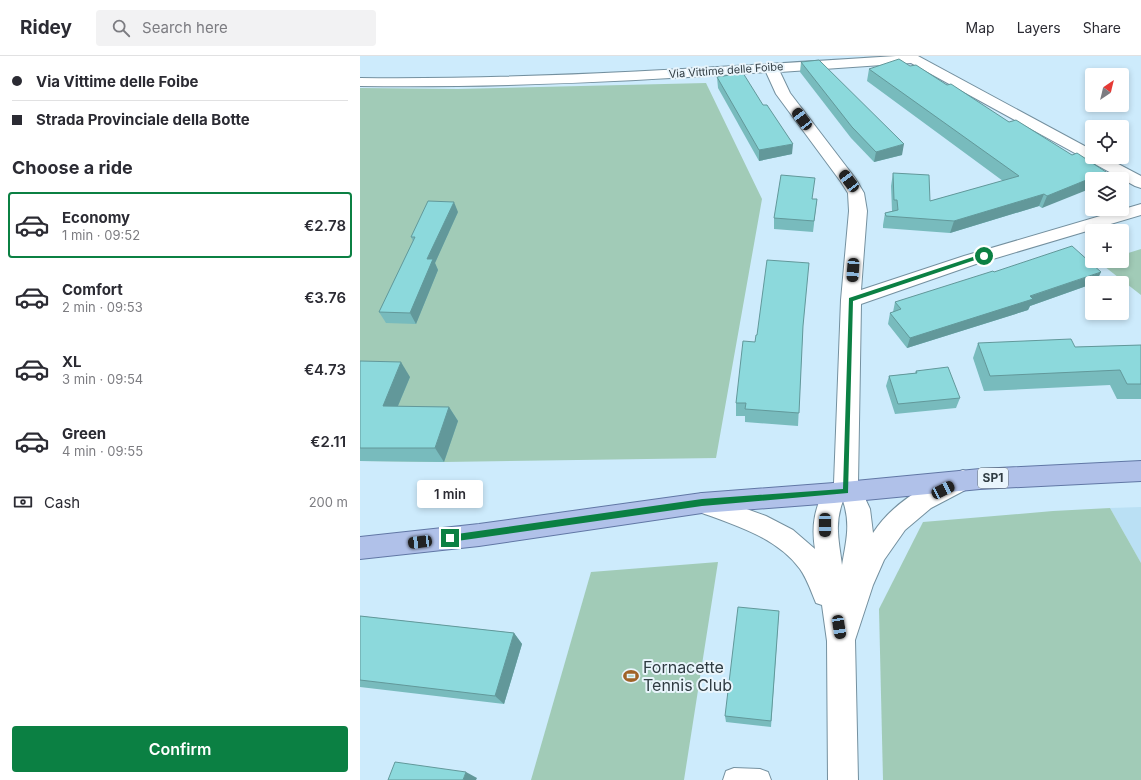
<!DOCTYPE html>
<html lang="en">
<head>
<meta charset="utf-8">
<style>
	body { margin:0; font-family:Inter,sans-serif; background:#f2f2f3; color:#2b2b33; height:100vh; display:flex; flex-direction:column; font-size:15px; white-space:nowrap }
	* { box-sizing:border-box; margin:0 }
	p { font-size:13px; color:#7c7c81 }
	.icon { flex:none; width:22px; height:22px; fill:none; stroke:currentColor; stroke-width:2; stroke-linecap:round; stroke-linejoin:round }
	.map { position:relative; flex:1; overflow:hidden }
	.sheet { display:flex; flex-direction:column; background:#fff; width:360px }
	.sheet>* { flex:none }
	.banner { display:grid; align-content:center; height:88px; padding:0 12px; background:#fff }
	.needle { width:26px; rotate:35deg }
	.fabs { position:absolute; left:725px; top:12px; display:grid; gap:8px }
	.fabs a { display:grid; place-items:center; width:44px; height:44px; border-radius:4px; background:#fff; box-shadow:0 2px 6px #0003; font-size:20px }
	.end { position:absolute; width:18px; height:18px; margin:-9px; border:5px solid #0b8043; background:#fff; box-shadow:0 0 0 2px #fff }
	.from { border-radius:50% }
	.bubble { position:absolute; height:28px; border-radius:4px; background:#fff; box-shadow:0 2px 6px #0003; font-size:13px; font-weight:600; line-height:28px; text-align:center }
	.car { position:absolute; width:12px; height:24px; margin:-12px -6px; border-radius:5px; box-shadow:0 0 3px 1px #0007; background:linear-gradient(#222 24%,#8ab4d8 0 40%,#222 0 76%,#8ab4d8 0 86%,#222 0) }
	.banner b { display:flex; align-items:center; gap:14px; height:38px; font-size:15px }
	.banner b+b { border-top:1px solid #e1e1e2 }
	.banner i { width:10px; height:10px; background:#2b2b33 }
	ul { padding:0; list-style:none }
	li { display:flex; align-items:center; gap:12px; height:66px; margin:0 8px 6px; padding:0 4px; border:2px solid transparent; border-radius:4px }
	li div { flex:1 }
	li b { display:block; font-size:15px }
	li em { font-style:normal; font-weight:600 }
	li.active { border-color:#0b8043 }
	li>.icon { width:36px; height:36px; stroke-width:1.5 }
	h2 { padding:0 12px; font-size:18px; line-height:48px }
	.pay { display:flex; align-items:center; gap:10px; height:44px; padding:0 12px; font-size:15px }
	.pay p { margin-inline-start:auto }
	.primary-button { display:flex; gap:8px; margin-top:auto; padding:8px 12px }
	.primary-button a { flex:1; height:46px; border-radius:4px; background:#0b8043; color:#fff; font-size:16px; font-weight:600; line-height:46px; text-align:center }
	header { display:flex; align-items:center; gap:24px; box-sizing:border-box; height:56px; padding:0 20px; background:#fff; border-bottom:1px solid #e1e1e2 }
	header strong { font-size:19px }
	nav { display:flex; gap:22px; margin-inline-start:auto; font-size:14px }
	.search { width:280px; height:36px; background:#f2f2f3; display:flex; align-items:center; gap:10px; box-sizing:border-box; padding:0 14px; border-radius:4px; color:#7c7c81; font-size:15px }
	main { display:flex; flex:1; min-height:0 }
	.map>svg:first-child { display:block }
</style>
</head>
<body>
<header>
<strong>Ridey</strong>
<div class="search"><svg class="icon" aria-label="search" viewBox="0 0 24 24"><circle cx="10" cy="10" r="6"/><path d="M15 15l6 6"/></svg>Search here</div>
<nav><a>Map</a><a>Layers</a><a>Share</a></nav>
</header>
<main>
<section class="sheet">
<div class="banner">
<b><i class="from"></i>Via Vittime delle Foibe</b>
<b><i></i>Strada Provinciale della Botte</b>
</div>
<h2>Choose a ride</h2>
<ul>
<li class="active"><svg class="icon" aria-label="car" viewBox="0 0 24 24"><path d="M5 17H2v-5l4-1 3-4h7l3 4 3 1v5h-3M9 17h6M6 11h13"/><circle cx="7" cy="17" r="2"/><circle cx="17" cy="17" r="2"/></svg><div><b>Economy</b><p>1 min · 09:52</p></div><em>€2.78</em></li>
<li><svg class="icon" aria-label="car" viewBox="0 0 24 24"><path d="M5 17H2v-5l4-1 3-4h7l3 4 3 1v5h-3M9 17h6M6 11h13"/><circle cx="7" cy="17" r="2"/><circle cx="17" cy="17" r="2"/></svg><div><b>Comfort</b><p>2 min · 09:53</p></div><em>€3.76</em></li>
<li><svg class="icon" aria-label="car" viewBox="0 0 24 24"><path d="M5 17H2v-5l4-1 3-4h7l3 4 3 1v5h-3M9 17h6M6 11h13"/><circle cx="7" cy="17" r="2"/><circle cx="17" cy="17" r="2"/></svg><div><b>XL</b><p>3 min · 09:54</p></div><em>€4.73</em></li>
<li><svg class="icon" aria-label="car" viewBox="0 0 24 24"><path d="M5 17H2v-5l4-1 3-4h7l3 4 3 1v5h-3M9 17h6M6 11h13"/><circle cx="7" cy="17" r="2"/><circle cx="17" cy="17" r="2"/></svg><div><b>Green</b><p>4 min · 09:55</p></div><em>€2.11</em></li>
</ul>
<div class="pay"><svg class="icon" aria-label="cash" viewBox="0 0 24 24"><path d="M3 7h18v10H3z"/><circle cx="12" cy="12" r="2"/></svg>Cash<p>200 m</p></div>
<div class="primary-button"><a>Confirm</a></div>
</section>
<div class="map">
<svg width="781" height="724" viewBox="0 0 781 724">
	<rect width="100%" height="100%" fill="#cdebfc"/>
	<path fill="#bae0f4" d="M 781,451 L 781,507 L 750,452 Z"/>
	<g fill="#a1cbb7">
		<path d="M 346,27 L 402,143 L 356,402 L 84,406 L 0,405 L 0,32 L 98,33 Z"/>
		<path d="M 781,193 L 781,239 L 740,207 L 745,205 L 762,205 L 762,199 Z"/>
		<path d="M 750,452 L 781,507 L 781,724 L 523,724 L 519,553 L 563,466 L 693,455 Z"/>
		<path d="M 358,506 L 324,724 L 171,724 L 231,516 Z"/>
	</g>
	<g fill="none" stroke-linecap="round" stroke-linejoin="round">
		<defs>
			<path id="lane" d="M 374,712 L 400,713 L 408,716 L 411,724 L 363,724 L 366,715 Z"/>
			<path id="street" d="M 536,0 L 558,0 L 732,94 L 732,101 L 745,101 L 781,120 L 781,132 L 775,130 L 551,7 L 420,16 L 430,37 L 495,122 L 504,137 L 507,155 L 501,234 L 604,200 L 781,148 L 781,159 L 616,208 L 501,248 L 498,427 L 510,453 L 513,477 C 533,446 569,426 603,414 L 611,417 L 615,424 L 611,431 L 571,452 L 545,474 L 524,504 L 513,529 L 495,584 L 498,724 L 468,724 L 467,585 L 462,549 L 456,547 C 451,535 447,523 440,513 C 416,480 371,468 334,454 L 330,447 L 334,440 L 342,437 L 406,460 L 433,474 L 455,493 C 451,468 455,452 466,430 L 474,427 L 481,244 L 489,155 L 488,137 L 481,126 L 416,38 L 406,16 C 271,25 136,32 0,30 L 0,22 C 179,24 358,11 536,0 ZM 483,445 C 491,468 486,486 482,509 C 479,486 474,468 483,445 Z"/>
			<path id="primary" d="M 781,405 L 781,425 L 620,433 L 474,447 L 342,457 L 119,490 L 0,503 L 0,481 L 119,468 L 342,437 L 474,427 L 620,413 Z"/>
		</defs>
		<use href="#lane" stroke="#74909f" stroke-width="2"/>
		<use href="#street" stroke="#74909f" stroke-width="2"/>
		<use href="#primary" stroke="#6177a5" stroke-width="2"/>
		<use href="#lane" fill="#fff" fill-rule="evenodd"/>
		<use href="#street" fill="#fff" fill-rule="evenodd"/>
		<use href="#primary" fill="#b0c1e9" fill-rule="evenodd"/>
	</g>
	<g fill="#78bbbd">
		<path d="M 441,6 L 542,99 L 514,106 L 491,82 L 440,16 Z"/>
		<path d="M 550,10 L 587,29 L 649,66 L 712,99 L 746,116 L 743,123 L 732,123 L 682,152 L 679,150 L 590,177 L 523,172 L 523,169 L 525,157 L 532,155 L 531,130 L 533,117 L 570,145 L 643,125 L 507,25 L 509,13 Z"/>
		<path d="M 357,21 L 432,98 L 399,105 L 358,32 Z"/>
		<path d="M 457,143 L 453,176 L 414,173 L 414,162 Z"/>
		<path d="M 98,156 L 75,207 L 78,214 L 56,268 L 26,267 L 19,256 L 53,185 L 51,181 Z"/>
		<path d="M 634,216 L 736,227 L 732,227 L 732,228 L 670,250 L 668,254 L 547,292 L 528,268 L 530,257 L 533,256 L 535,246 Z"/>
		<path d="M 443,270 L 438,370 L 385,366 L 385,360 L 376,360 L 376,347 L 397,279 Z"/>
		<path d="M 618,287 L 715,291 L 781,289 L 781,343 L 757,343 L 750,329 L 624,335 L 613,302 Z"/>
		<path d="M 0,305 L 50,321 L 38,350 L 89,351 L 98,365 L 84,406 L 0,405 Z"/>
		<path d="M 556,315 L 600,342 L 596,352 L 535,358 L 526,330 L 529,320 L 555,317 Z"/>
		<path d="M 419,555 L 411,671 L 366,666 L 365,660 Z"/>
		<path d="M 0,560 L 154,577 L 162,588 L 144,648 L 0,631 Z"/>
	</g>
	<g fill="#62989a">
		<path d="M 433,88 L 432,98 L 399,105 L 399,94 Z"/>
		<path d="M 544,88 L 542,99 L 514,106 L 516,96 Z"/>
		<path d="M 746,116 L 743,123 L 732,123 L 732,132 L 682,152 L 687,140 Z"/>
		<path d="M 684,138 L 679,150 L 590,177 L 594,165 Z"/>
		<path d="M 94,146 L 98,156 L 75,207 L 78,214 L 56,268 L 50,257 L 67,203 Z"/>
		<path d="M 741,216 L 736,227 L 732,227 L 732,228 L 670,250 L 668,254 L 547,292 L 550,282 Z"/>
		<path d="M 41,306 L 50,321 L 32,364 L 23,350 Z"/>
		<path d="M 89,351 L 98,365 L 84,406 L 75,392 Z"/>
		<path d="M 154,577 L 162,588 L 144,648 L 135,640 Z"/>
		<path d="M 106,716 L 117,722 L 116,724 L 103,724 Z"/>
	</g>
	<g fill="#8cd9dc" stroke="#62989a">
		<path d="M 539,3 L 550,10 L 556,9 L 587,29 L 591,28 L 649,66 L 656,64 L 712,99 L 717,97 L 746,116 L 687,140 L 684,138 L 594,165 L 526,160 L 525,157 L 538,154 L 537,144 L 534,144 L 533,117 L 569,119 L 570,145 L 659,120 L 509,13 Z"/>
		<path d="M 459,4 L 544,88 L 516,96 L 492,71 L 441,6 Z"/>
		<path d="M 383,17 L 403,49 L 407,49 L 433,88 L 399,94 L 357,21 Z"/>
		<path d="M 421,119 L 455,122 L 452,143 L 457,143 L 454,165 L 414,162 Z"/>
		<path d="M 68,145 L 94,146 L 67,203 L 73,203 L 50,257 L 19,256 L 55,181 L 51,181 Z"/>
		<path d="M 712,190 L 741,216 L 670,240 L 673,243 L 550,282 L 530,257 L 541,253 L 535,246 L 633,215 L 634,216 Z"/>
		<path d="M 407,204 L 449,207 L 443,270 L 439,357 L 385,353 L 386,347 L 376,347 L 383,285 L 395,286 L 396,279 L 397,279 Z"/>
		<path d="M 711,283 L 715,291 L 781,289 L 781,328 L 767,328 L 760,314 L 630,320 L 618,287 Z"/>
		<path d="M 0,305 L 41,306 L 23,350 L 89,351 L 75,392 L 0,392 Z"/>
		<path d="M 588,311 L 600,342 L 538,348 L 529,320 L 557,317 L 556,315 Z"/>
		<path d="M 378,551 L 419,555 L 411,665 L 365,660 Z"/>
		<path d="M 0,560 L 154,577 L 135,640 L 0,624 Z"/>
		<path d="M 35,706 L 106,716 L 103,724 L 28,724 Z"/>
	</g>
	<path fill="#0b8043" d="M 622,198 L 627,200 L 493,245 L 488,437 L 342,450 L 90,486 L 87,485 L 86,482 L 90,479 L 342,443 L 483,433 L 489,242 Z"/>
	<defs>
		<symbol id="stadium-bare" viewBox="-9 -9 18 18"><path d="M0-5a6.5 5 0 1 0 0 10a6.5 5 0 1 0 0-10ZM-3.5-1.8h7v3.6h-7Z" fill="#a06327" stroke="#e9f5fc" stroke-width="2.5" paint-order="stroke"/></symbol>
	</defs>
	<g fill-rule="evenodd">
		<use href="#stadium-bare" x="260" y="609" width="22" height="22"/>
	</g>
	<g text-anchor="middle" stroke-width="4" stroke-linejoin="round" paint-order="stroke">
		<g font-size="11" fill="#303c42" stroke="#e9f5fc">
			<text transform="translate(366 14) rotate(-4)" y="4">Via Vittime delle Foibe</text>
		</g>
		<rect fill="#e9f5fc" stroke="#68747a" stroke-width="1" x="618" y="412" width="30" height="20" rx="3"/>
		<g font-size="12" font-weight="bold" fill="#303c42">
			<text x="633" y="426">SP1</text>
		</g>
		<g font-size="16" fill="#303c42" stroke="#e9f5fc" text-anchor="start">
			<text x="283" y="617">Fornacette<tspan x="283" dy="18">Tennis Club</tspan></text>
		</g>
	</g>
</svg>
<div class="fabs">
<a><svg class="needle" viewBox="-14 -14 28 28"><path d="M0-13l5 13h-10z" fill="#e53935"/><path d="M0 13l5-13h-10z" fill="#7c7c81"/></svg></a>
<a><svg class="icon" aria-label="locate" viewBox="0 0 24 24"><circle cx="12" cy="12" r="6"/><path d="M12 2v4M12 18v4M2 12h4M18 12h4"/></svg></a>
<a><svg class="icon" aria-label="layers" viewBox="0 0 24 24"><path d="M12 4l9 5-9 5-9-5zM3 14l9 5 9-5"/></svg></a>
<a>+</a>
<a>−</a>
</div>
<i class="end from" style="left:624px;top:200px"></i>
<i class="end" style="left:90px;top:482px"></i>
<div class="bubble" style="left:57px;top:424px;width:66px">1 min</div>
<i class="car" style="left:442px;top:63px;rotate:323deg"></i>
<i class="car" style="left:489px;top:125px;rotate:323deg"></i>
<i class="car" style="left:493px;top:214px;rotate:184deg"></i>
<i class="car" style="left:583px;top:434px;rotate:64deg"></i>
<i class="car" style="left:465px;top:469px;rotate:180deg"></i>
<i class="car" style="left:60px;top:486px;rotate:263deg"></i>
<i class="car" style="left:479px;top:571px;rotate:171deg"></i>
</div>
</main>
</body>
</html>
